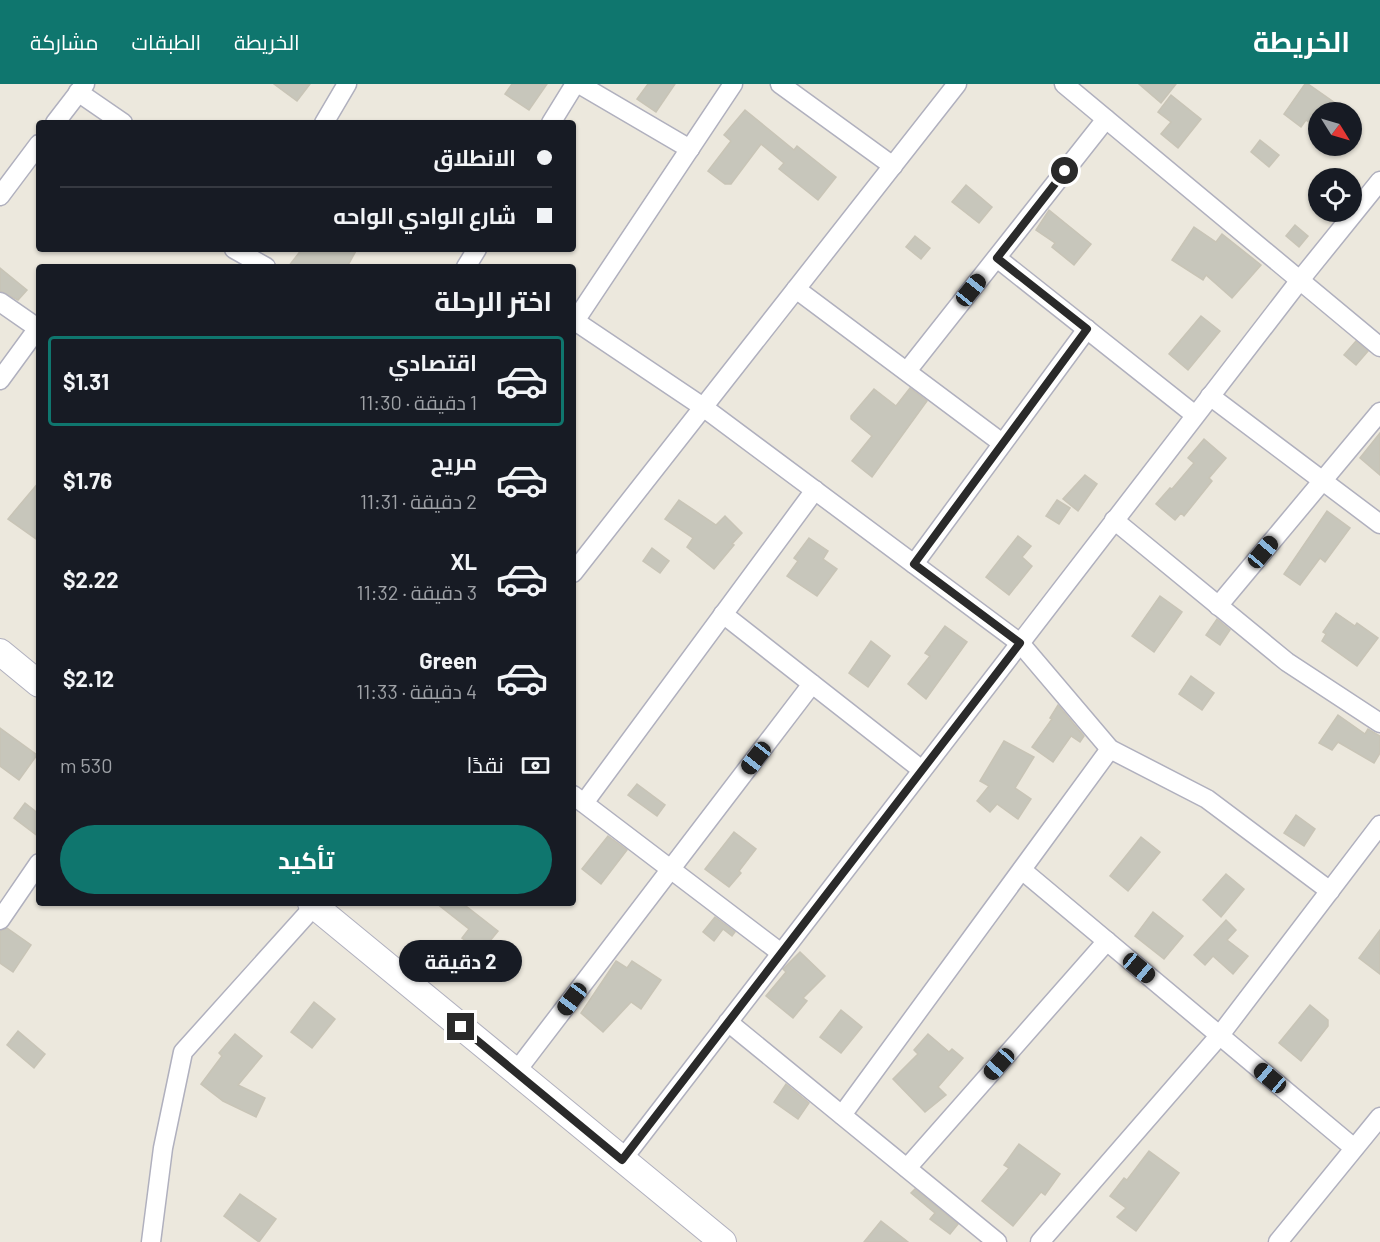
<!DOCTYPE html>
<html lang="ar">
<head>
<meta charset="utf-8">
<style>
	body { margin:0; font-family:Barlow,Cairo,sans-serif; background:#20242c; color:#f1f3f6; direction:rtl; height:100vh; display:flex; flex-direction:column; font-size:22px; white-space:nowrap }
	* { box-sizing:border-box; margin:0 }
	p { font-size:20px; color:#9ea1a6 }
	.icon { flex:none; width:33px; height:33px; fill:none; stroke:currentColor; stroke-width:2; stroke-linecap:round; stroke-linejoin:round }
	.map { position:relative; flex:1; overflow:hidden; direction:ltr }
	.side { position:absolute; left:36px; top:180px; width:540px; height:642px; display:flex; flex-direction:column; background:#171b24; border-radius:6px; box-shadow:0 2px 4px #0004; direction:rtl }
	.side>* { flex:none }
	.hud { position:absolute; left:36px; top:36px; width:540px; height:132px; border-radius:6px; box-shadow:0 2px 4px #0004; direction:rtl; display:grid; align-content:center; height:132px; padding:0 24px; background:#171b24 }
	.needle { width:39px; rotate:127deg }
	.tools { position:absolute; left:1308px; top:18px; display:grid; gap:12px }
	.tools a { display:grid; place-items:center; width:54px; height:54px; border-radius:50%; background:#171b24; box-shadow:0 2px 4px #0004; font-size:30px }
	.end { position:absolute; width:27px; height:27px; margin:-14px; border:8px solid #2a2a2a; background:#fff; box-shadow:0 0 0 3px #fff }
	.from { border-radius:50% }
	.bubble { position:absolute; height:42px; border-radius:21px; background:#171b24; box-shadow:0 2px 4px #0004; font-size:20px; font-weight:700; line-height:42px; text-align:center; direction:rtl }
	.car { position:absolute; width:18px; height:36px; margin:-18px -9px; border-radius:8px; box-shadow:0 0 4px 2px #0007; background:linear-gradient(#222 24%,#8ab4d8 0 40%,#222 0 76%,#8ab4d8 0 86%,#222 0) }
	.hud b { display:flex; align-items:center; gap:21px; height:57px; font-size:22px }
	.hud b+b { border-top:2px solid #363941 }
	.hud i { width:15px; height:15px; background:#f1f3f6 }
	ul { padding:0; list-style:none }
	li { display:flex; align-items:center; gap:18px; height:90px; margin:0 12px 9px; padding:0 12px; border:3px solid transparent; border-radius:6px }
	li div { flex:1 }
	li b { display:block; font-size:22px }
	li em { font-style:normal; font-weight:700 }
	li.on { border-color:#0f766e }
	li>.icon { width:54px; height:54px; stroke-width:1.5 }
	h2 { padding:0 24px; font-size:27px; line-height:72px }
	.pay { display:flex; align-items:center; gap:15px; height:66px; padding:0 24px; font-size:22px }
	.pay p { margin-inline-start:auto }
	.primary-button { display:flex; gap:12px; margin-top:auto; padding:12px 24px }
	.primary-button a { flex:1; height:69px; border-radius:36px; background:#0f766e; color:#fff; font-size:24px; font-weight:700; line-height:69px; text-align:center }
	header { display:flex; align-items:center; gap:36px; box-sizing:border-box; height:84px; padding:0 30px; background:#0f766e; color:#fff }
	header strong { font-size:28px }
	nav { display:flex; gap:33px; margin-inline-start:auto; font-size:21px }
	.map>svg:first-child { display:block }
</style>
</head>
<body>
<header>
<strong>الخريطة</strong>
<nav><a>الخريطة</a><a>الطبقات</a><a>مشاركة</a></nav>
</header>
<div class="map">
<svg width="1380" height="1158" viewBox="0 0 1380 1158">
	<rect width="100%" height="100%" fill="#ece8dd"/>
	<g fill="#c7c6bb" stroke="#c8c4b6" stroke-width="1.5">
		<path d="M 274,0 L 310,0 L 297,17 Z"/>
		<path d="M 512,0 L 547,0 L 529,26 L 505,10 Z"/>
		<path d="M 648,0 L 675,0 L 656,28 L 637,15 Z"/>
		<path d="M 1139,0 L 1176,0 L 1161,19 Z"/>
		<path d="M 1305,0 L 1308,0 L 1348,28 L 1318,28 L 1318,45 L 1306,36 L 1301,43 L 1284,30 Z"/>
		<path d="M 1171,11 L 1201,35 L 1178,64 L 1161,50 L 1171,38 L 1158,28 Z"/>
		<path d="M 745,26 L 794,66 L 797,62 L 836,93 L 818,116 L 779,85 L 784,79 L 761,60 L 731,100 L 725,100 L 708,87 L 731,57 L 724,51 Z"/>
		<path d="M 1260,56 L 1279,71 L 1269,83 L 1251,68 Z"/>
		<path d="M 966,101 L 992,123 L 979,139 L 952,118 Z"/>
		<path d="M 1049,126 L 1091,160 L 1074,181 L 1052,163 L 1055,159 L 1036,146 Z"/>
		<path d="M 1295,141 L 1308,152 L 1299,163 L 1286,152 Z"/>
		<path d="M 1194,143 L 1216,158 L 1222,150 L 1261,181 L 1232,214 L 1206,191 L 1203,196 L 1172,176 Z"/>
		<path d="M 915,152 L 930,164 L 921,175 L 906,163 Z"/>
		<path d="M 302,165 L 357,165 L 347,183 L 288,183 Z"/>
		<path d="M 0,184 L 27,206 L 18,216 L 0,207 Z"/>
		<path d="M 1201,232 L 1220,247 L 1188,286 L 1169,270 Z"/>
		<path d="M 1356,257 L 1368,267 L 1356,281 L 1344,271 Z"/>
		<path d="M 910,304 L 927,317 L 872,393 L 852,377 L 872,352 L 851,335 L 851,332 L 874,305 L 896,322 Z"/>
		<path d="M 1380,349 L 1380,391 L 1360,374 Z"/>
		<path d="M 1204,355 L 1226,374 L 1209,394 L 1212,397 L 1184,432 L 1181,429 L 1175,436 L 1156,420 L 1170,404 L 1172,405 L 1194,379 L 1188,374 Z"/>
		<path d="M 1085,391 L 1097,400 L 1078,427 L 1063,415 Z"/>
		<path d="M 39,398 L 39,457 L 8,435 Z"/>
		<path d="M 679,416 L 716,441 L 725,432 L 742,449 L 732,460 L 734,461 L 714,485 L 687,463 L 693,454 L 665,435 Z"/>
		<path d="M 1057,416 L 1070,424 L 1059,440 L 1046,432 Z"/>
		<path d="M 1327,427 L 1350,444 L 1325,478 L 1320,474 L 1300,501 L 1284,490 Z"/>
		<path d="M 1018,452 L 1031,462 L 1022,473 L 1032,482 L 1009,511 L 986,493 Z"/>
		<path d="M 809,454 L 828,467 L 823,475 L 837,485 L 817,512 L 787,492 L 798,477 L 794,474 Z"/>
		<path d="M 652,464 L 669,477 L 660,489 L 643,477 Z"/>
		<path d="M 1160,512 L 1182,528 L 1154,568 L 1132,552 Z"/>
		<path d="M 1336,529 L 1355,542 L 1357,539 L 1378,554 L 1357,582 L 1322,557 L 1326,550 L 1323,548 Z"/>
		<path d="M 1217,535 L 1230,546 L 1220,561 L 1206,551 Z"/>
		<path d="M 945,542 L 967,558 L 926,615 L 908,600 L 930,572 L 925,569 Z"/>
		<path d="M 871,557 L 890,572 L 868,603 L 849,589 Z"/>
		<path d="M 1191,592 L 1214,609 L 1202,626 L 1179,610 Z"/>
		<path d="M 1058,621 L 1084,652 L 1080,658 L 1071,652 L 1053,678 L 1032,663 L 1052,635 L 1050,634 Z"/>
		<path d="M 1338,631 L 1365,650 L 1368,645 L 1380,652 L 1380,669 L 1374,679 L 1338,658 L 1332,666 L 1319,659 Z"/>
		<path d="M 0,644 L 37,671 L 19,696 L 0,682 Z"/>
		<path d="M 1004,657 L 1034,673 L 1015,704 L 1031,715 L 1018,735 L 997,720 L 990,728 L 977,717 L 989,702 L 980,697 Z"/>
		<path d="M 637,700 L 665,721 L 657,732 L 628,711 Z"/>
		<path d="M 25,719 L 39,730 L 39,753 L 14,734 Z"/>
		<path d="M 1296,731 L 1315,745 L 1304,762 L 1284,749 Z"/>
		<path d="M 734,748 L 756,765 L 739,787 L 741,789 L 729,803 L 705,785 Z"/>
		<path d="M 608,752 L 627,766 L 601,800 L 582,785 Z"/>
		<path d="M 1141,753 L 1160,768 L 1128,807 L 1110,792 Z"/>
		<path d="M 1226,790 L 1244,805 L 1221,833 L 1203,816 Z"/>
		<path d="M 436,819 L 462,819 L 498,847 L 481,868 L 462,854 L 469,845 Z"/>
		<path d="M 1153,828 L 1183,852 L 1164,875 L 1135,852 Z"/>
		<path d="M 715,833 L 735,848 L 732,852 L 723,845 L 714,857 L 703,848 Z"/>
		<path d="M 1226,836 L 1236,846 L 1227,856 L 1248,872 L 1233,890 L 1213,872 L 1205,881 L 1194,871 Z"/>
		<path d="M 7,844 L 31,861 L 13,888 L 0,879 L 0,847 Z"/>
		<path d="M 1380,846 L 1380,890 L 1359,874 Z"/>
		<path d="M 800,868 L 825,892 L 803,914 L 807,917 L 793,934 L 766,912 L 786,888 L 783,885 Z"/>
		<path d="M 616,877 L 627,884 L 632,877 L 661,896 L 641,925 L 631,918 L 603,948 L 581,929 Z"/>
		<path d="M 314,918 L 335,935 L 312,964 L 291,948 Z"/>
		<path d="M 1310,921 L 1328,936 L 1328,942 L 1301,977 L 1279,959 Z"/>
		<path d="M 841,926 L 862,943 L 841,969 L 820,953 Z"/>
		<path d="M 18,947 L 45,970 L 34,984 L 7,961 Z"/>
		<path d="M 235,950 L 262,972 L 238,1001 L 265,1014 L 256,1033 L 223,1017 L 201,1000 L 222,972 L 219,969 Z"/>
		<path d="M 928,950 L 949,968 L 952,965 L 963,974 L 938,1003 L 946,1011 L 925,1028 L 893,995 L 918,970 L 914,966 Z"/>
		<path d="M 786,1000 L 809,1019 L 798,1035 L 774,1018 Z"/>
		<path d="M 1019,1060 L 1060,1090 L 1045,1111 L 1041,1108 L 1013,1142 L 982,1117 L 1009,1084 L 1004,1081 Z"/>
		<path d="M 1149,1067 L 1179,1089 L 1136,1147 L 1117,1133 L 1126,1124 L 1110,1112 L 1124,1094 L 1127,1096 Z"/>
		<path d="M 915,1105 L 958,1140 L 950,1150 L 930,1135 L 935,1129 L 911,1109 Z"/>
		<path d="M 240,1110 L 276,1135 L 259,1158 L 224,1132 Z"/>
		<path d="M 881,1137 L 908,1158 L 864,1158 Z"/>
	</g>
	<g fill="none" stroke-linecap="round" stroke-linejoin="round">
		<defs>
			<g id="street">
				<path d="M 579,0 L 690,65"/>
				<path d="M 780,0 L 893,82"/>
				<path d="M 1064,0 L 1380,263"/>
				<path d="M 78,8 L 123,39"/>
				<path d="M 55,39 L 85,0"/>
				<path d="M 324,39 L 347,0"/>
				<path d="M 551,39 L 575,0"/>
				<path d="M 0,112 L 39,60"/>
				<path d="M 234,165 L 266,183"/>
				<path d="M 997,174 L 1195,331"/>
				<path d="M 466,183 L 477,165"/>
				<path d="M 796,205 L 1002,359"/>
				<path d="M 0,218 L 39,245"/>
				<path d="M 575,237 L 703,323 L 1020,559 L 1110,665 L 1207,715 L 1330,807"/>
				<path d="M 573,240 L 733,0"/>
				<path d="M 907,287 L 1106,35"/>
				<path d="M 0,296 L 38,244"/>
				<path d="M 1210,312 L 1380,440"/>
				<path d="M 1114,436 L 1287,578 L 1380,639"/>
				<path d="M 914,480 L 1087,245"/>
				<path d="M 573,489 L 957,0"/>
				<path d="M 1218,522 L 1380,328"/>
				<path d="M 723,530 L 922,686"/>
				<path d="M 573,711 L 781,869"/>
				<path d="M 584,719 L 815,406"/>
				<path d="M 1022,786 L 1354,1064"/>
				<path d="M 0,836 L 39,779"/>
				<path d="M 728,938 L 997,1158"/>
				<path d="M 515,989 L 812,600"/>
				<path d="M 842,1031 L 1110,665"/>
				<path d="M 622,1076 L 1300,196 L 1380,97"/>
				<path d="M 907,1084 L 1107,857"/>
				<path d="M 151,1158 L 163,1064 L 183,968 L 317,819"/>
				<path d="M 1040,1158 L 1220,951 L 1380,741"/>
				<path d="M 1278,1158 L 1380,1033"/>
			</g>
			<g id="secondary">
				<path d="M 0,568 L 39,600"/>
				<path d="M 311,819 L 723,1158"/>
			</g>
		</defs>
		<use href="#street" stroke="#b0b0be" stroke-width="21"/>
		<use href="#secondary" stroke="#b0b0be" stroke-width="28"/>
		<use href="#street" stroke="#fff" stroke-width="18"/>
		<use href="#secondary" stroke="#fff" stroke-width="26"/>
	</g>
	<g fill="none" stroke-linecap="round" stroke-linejoin="round">
		<path stroke="#2a2a2a" stroke-width="8" d="M 461,943 L 622,1076 L 1020,559 L 914,480 L 1087,245 L 997,174 L 1065,87"/>
	</g>
</svg>
<div class="tools">
<a><svg class="needle" viewBox="-14 -14 28 28"><path d="M0-13l5 13h-10z" fill="#e53935"/><path d="M0 13l5-13h-10z" fill="#9ea1a6"/></svg></a>
<a><svg class="icon" aria-label="locate" viewBox="0 0 24 24"><circle cx="12" cy="12" r="6"/><path d="M12 2v4M12 18v4M2 12h4M18 12h4"/></svg></a>
</div>
<i class="end from" style="left:1065px;top:87px"></i>
<i class="end" style="left:461px;top:943px"></i>
<div class="bubble" style="left:399px;top:856px;width:123px">2 دقيقة</div>
<i class="car" style="left:971px;top:206px;rotate:39deg"></i>
<i class="car" style="left:1263px;top:468px;rotate:40deg"></i>
<i class="car" style="left:756px;top:674px;rotate:218deg"></i>
<i class="car" style="left:1139px;top:884px;rotate:130deg"></i>
<i class="car" style="left:572px;top:915px;rotate:217deg"></i>
<i class="car" style="left:999px;top:980px;rotate:222deg"></i>
<i class="car" style="left:1270px;top:994px;rotate:310deg"></i>
<div class="hud">
<b><i class="from"></i>الانطلاق</b>
<b><i></i>شارع الوادي الواحه</b>
</div>
<section class="side">
<h2>اختر الرحلة</h2>
<ul>
<li class="on"><svg class="icon" aria-label="car" viewBox="0 0 24 24"><path d="M5 17H2v-5l4-1 3-4h7l3 4 3 1v5h-3M9 17h6M6 11h13"/><circle cx="7" cy="17" r="2"/><circle cx="17" cy="17" r="2"/></svg><div><b>اقتصادي</b><p>1 دقيقة · 11:30</p></div><em>$1.31</em></li>
<li><svg class="icon" aria-label="car" viewBox="0 0 24 24"><path d="M5 17H2v-5l4-1 3-4h7l3 4 3 1v5h-3M9 17h6M6 11h13"/><circle cx="7" cy="17" r="2"/><circle cx="17" cy="17" r="2"/></svg><div><b>مريح</b><p>2 دقيقة · 11:31</p></div><em>$1.76</em></li>
<li><svg class="icon" aria-label="car" viewBox="0 0 24 24"><path d="M5 17H2v-5l4-1 3-4h7l3 4 3 1v5h-3M9 17h6M6 11h13"/><circle cx="7" cy="17" r="2"/><circle cx="17" cy="17" r="2"/></svg><div><b>XL</b><p>3 دقيقة · 11:32</p></div><em>$2.22</em></li>
<li><svg class="icon" aria-label="car" viewBox="0 0 24 24"><path d="M5 17H2v-5l4-1 3-4h7l3 4 3 1v5h-3M9 17h6M6 11h13"/><circle cx="7" cy="17" r="2"/><circle cx="17" cy="17" r="2"/></svg><div><b>Green</b><p>4 دقيقة · 11:33</p></div><em>$2.12</em></li>
</ul>
<div class="pay"><svg class="icon" aria-label="cash" viewBox="0 0 24 24"><path d="M3 7h18v10H3z"/><circle cx="12" cy="12" r="2"/></svg>نقدًا<p>530 m</p></div>
<div class="primary-button"><a>تأكيد</a></div>
</section>
</div>
</body>
</html>
